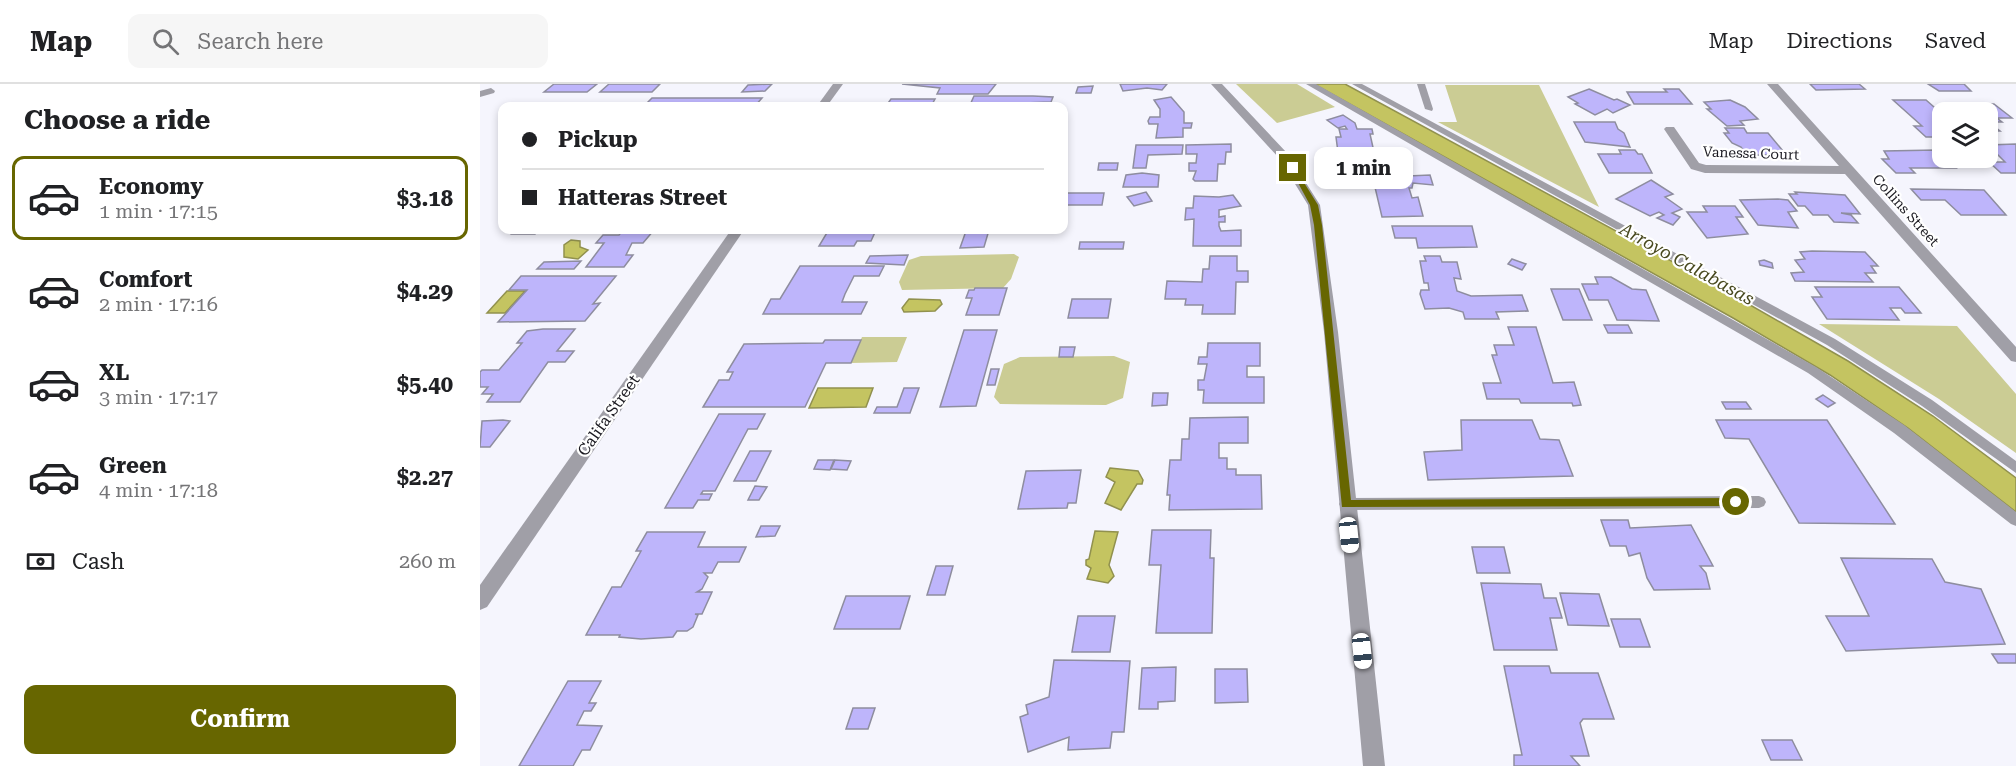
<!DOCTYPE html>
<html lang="en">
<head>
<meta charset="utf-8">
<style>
	body { margin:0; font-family:"Roboto Serif",serif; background:#f6f6f6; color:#202124; height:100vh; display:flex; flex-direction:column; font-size:22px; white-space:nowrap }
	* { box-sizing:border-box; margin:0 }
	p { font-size:20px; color:#757577 }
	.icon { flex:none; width:33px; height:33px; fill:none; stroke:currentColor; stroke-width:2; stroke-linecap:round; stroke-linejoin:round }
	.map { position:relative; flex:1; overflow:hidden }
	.side { display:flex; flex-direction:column; background:#fff; width:480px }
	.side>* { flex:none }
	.hud { position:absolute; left:18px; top:18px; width:570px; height:132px; border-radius:12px; box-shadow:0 3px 9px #0003; display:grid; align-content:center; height:132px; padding:0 24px; background:#fff }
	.buttons { position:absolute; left:1452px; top:18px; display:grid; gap:12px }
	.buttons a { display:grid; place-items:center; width:66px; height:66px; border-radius:12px; background:#fff; box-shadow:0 3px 9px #0003; font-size:30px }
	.end { position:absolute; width:27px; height:27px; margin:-14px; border:8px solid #676600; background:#fff; box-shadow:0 0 0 3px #fff }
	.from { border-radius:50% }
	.bubble { position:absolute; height:42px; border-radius:12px; background:#fff; box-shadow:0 3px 9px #0003; font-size:20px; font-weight:700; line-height:42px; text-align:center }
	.car { position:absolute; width:18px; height:36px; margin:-18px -9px; border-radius:8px; box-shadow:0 0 4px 2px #0007; background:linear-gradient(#fff 24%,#345 0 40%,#fff 0 76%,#345 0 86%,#fff 0) }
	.hud b { display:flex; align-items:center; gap:21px; height:57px; font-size:22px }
	.hud b+b { border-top:2px solid #e0e0e0 }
	.hud i { width:15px; height:15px; background:#202124 }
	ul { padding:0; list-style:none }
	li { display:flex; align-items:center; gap:18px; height:84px; margin:0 12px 9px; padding:0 12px; border:3px solid transparent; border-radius:12px }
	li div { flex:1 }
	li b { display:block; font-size:22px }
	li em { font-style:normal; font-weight:700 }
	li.active { border-color:#676600 }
	li>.icon { width:54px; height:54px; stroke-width:1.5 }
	h2 { padding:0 24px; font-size:27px; line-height:72px }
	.pay { display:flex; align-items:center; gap:15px; height:66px; padding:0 24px; font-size:22px }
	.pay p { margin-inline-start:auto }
	.button { display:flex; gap:12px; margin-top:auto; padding:12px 24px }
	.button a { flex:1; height:69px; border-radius:12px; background:#676600; color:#fff; font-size:24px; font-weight:700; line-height:69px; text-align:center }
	header { display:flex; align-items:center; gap:36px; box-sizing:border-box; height:84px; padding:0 30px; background:#fff; border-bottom:2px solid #e0e0e0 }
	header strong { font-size:28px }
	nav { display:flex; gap:33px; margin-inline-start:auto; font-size:21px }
	.search { width:420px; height:54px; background:#f6f6f6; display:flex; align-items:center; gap:15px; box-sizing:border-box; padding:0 21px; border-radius:12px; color:#757577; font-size:22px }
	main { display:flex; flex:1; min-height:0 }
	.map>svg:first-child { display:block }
</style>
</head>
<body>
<header>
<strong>Map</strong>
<div class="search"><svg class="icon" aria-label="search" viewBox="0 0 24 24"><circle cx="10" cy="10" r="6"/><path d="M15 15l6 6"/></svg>Search here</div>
<nav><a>Map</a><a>Directions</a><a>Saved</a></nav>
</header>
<main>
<section class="side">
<h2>Choose a ride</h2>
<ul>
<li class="active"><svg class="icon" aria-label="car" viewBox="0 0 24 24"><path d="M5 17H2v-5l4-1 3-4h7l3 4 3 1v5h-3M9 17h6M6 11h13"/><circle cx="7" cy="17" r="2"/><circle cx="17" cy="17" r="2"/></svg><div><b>Economy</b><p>1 min · 17:15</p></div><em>$3.18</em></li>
<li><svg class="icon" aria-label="car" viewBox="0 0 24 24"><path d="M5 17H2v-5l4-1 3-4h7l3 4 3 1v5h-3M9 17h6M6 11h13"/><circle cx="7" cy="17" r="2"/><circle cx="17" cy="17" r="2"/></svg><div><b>Comfort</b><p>2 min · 17:16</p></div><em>$4.29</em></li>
<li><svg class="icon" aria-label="car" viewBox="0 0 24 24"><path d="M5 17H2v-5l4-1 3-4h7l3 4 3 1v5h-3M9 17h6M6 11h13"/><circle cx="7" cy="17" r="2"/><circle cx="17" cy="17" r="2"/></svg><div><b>XL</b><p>3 min · 17:17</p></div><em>$5.40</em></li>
<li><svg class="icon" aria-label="car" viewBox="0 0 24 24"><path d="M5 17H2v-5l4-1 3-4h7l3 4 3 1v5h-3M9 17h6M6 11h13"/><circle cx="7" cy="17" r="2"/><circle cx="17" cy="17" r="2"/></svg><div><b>Green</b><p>4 min · 17:18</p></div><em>$2.27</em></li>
</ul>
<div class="pay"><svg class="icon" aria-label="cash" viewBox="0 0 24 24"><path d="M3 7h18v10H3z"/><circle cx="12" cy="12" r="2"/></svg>Cash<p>260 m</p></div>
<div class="button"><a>Confirm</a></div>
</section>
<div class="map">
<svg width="1536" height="682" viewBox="0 0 1536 682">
	<rect width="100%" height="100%" fill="#f5f5fd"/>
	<g fill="#cbcc94">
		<path d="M 756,0 L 817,0 L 855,23 L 797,39 Z"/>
		<path d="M 965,1 L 1059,1 L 1119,123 L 958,38 L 977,38 Z"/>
		<path d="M 534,170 L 539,173 L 531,195 L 523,204 L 422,206 L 419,198 L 429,176 L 441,172 Z"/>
		<path d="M 1339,240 L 1477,242 L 1536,310 L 1536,369 L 1459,315 Z"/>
		<path d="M 382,253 L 427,253 L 417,278 L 371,279 Z"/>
		<path d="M 634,272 L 650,278 L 643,314 L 626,321 L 520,320 L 514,313 L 524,280 L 540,273 Z"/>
	</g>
	<g fill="#c4c461" stroke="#91914e" stroke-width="1.5">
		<path d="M 834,0 L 865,0 L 1230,198 L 1368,277 L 1453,332 L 1536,394 L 1536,428 L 1428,344 L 1350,291 L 1253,234 Z"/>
		<path d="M 91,156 L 100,157 L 100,163 L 108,166 L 98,175 L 84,173 L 84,161 Z"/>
		<path d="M 27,207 L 45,207 L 25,229 L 7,229 Z"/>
		<path d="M 429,215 L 460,216 L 462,220 L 455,227 L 424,228 L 422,224 Z"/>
		<path d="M 338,304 L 393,304 L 386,323 L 329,324 Z"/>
		<path d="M 630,384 L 658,387 L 663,396 L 662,400 L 657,400 L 641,426 L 625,419 L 635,398 L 626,393 Z"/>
		<path d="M 615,447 L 638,448 L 629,481 L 634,492 L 628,499 L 607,495 L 611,484 L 606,481 L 606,476 L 609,475 Z"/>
	</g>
	<g fill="#beb5fb" stroke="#8e8d9f" stroke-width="1.5">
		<path d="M 74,0 L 117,0 L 107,8 L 64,8 Z"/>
		<path d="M 129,0 L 180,0 L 172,8 L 120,8 Z"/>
		<path d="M 292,0 L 285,7 L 262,8 L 268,1 Z"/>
		<path d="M 422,0 L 516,0 L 508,10 L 457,10 L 460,4 Z"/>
		<path d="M 640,0 L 687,0 L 682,6 L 667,4 L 643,7 Z"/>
		<path d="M 1330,0 L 1379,0 L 1385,5 L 1336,6 Z"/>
		<path d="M 1448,0 L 1484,0 L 1491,7 L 1459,7 Z"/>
		<path d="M 613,2 L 611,9 L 596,9 L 598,3 Z"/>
		<path d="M 1109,5 L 1134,16 L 1137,15 L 1150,21 L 1133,29 L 1127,25 L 1115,31 L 1095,20 L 1098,19 L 1088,13 Z"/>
		<path d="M 1184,5 L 1199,5 L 1212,20 L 1154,20 L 1147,8 L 1187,8 Z"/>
		<path d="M 494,12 L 553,12 L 573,13 L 571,18 L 490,21 Z"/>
		<path d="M 691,13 L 704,28 L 704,39 L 712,39 L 711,44 L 703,44 L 703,53 L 676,54 L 678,40 L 669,40 L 668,37 L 670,33 L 680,33 L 680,25 L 674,16 Z"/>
		<path d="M 172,14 L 282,14 L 275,22 L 164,22 Z"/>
		<path d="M 411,15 L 455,15 L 451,22 L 406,22 Z"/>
		<path d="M 1250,16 L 1265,23 L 1278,35 L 1260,37 L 1264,41 L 1247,42 L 1227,25 L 1231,25 L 1224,18 Z"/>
		<path d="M 1413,16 L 1446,16 L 1462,30 L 1462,53 L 1446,53 L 1434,42 L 1442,42 Z"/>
		<path d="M 1514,20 L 1532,34 L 1517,34 L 1522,38 L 1509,38 L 1520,47 L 1508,47 L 1508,28 L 1477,28 L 1480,27 L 1473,21 Z"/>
		<path d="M 863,31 L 875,39 L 877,45 L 892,45 L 893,50 L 890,50 L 894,68 L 877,68 L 879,76 L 859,76 L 856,53 L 861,53 L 859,45 L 867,45 L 865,42 L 858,44 L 847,36 Z"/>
		<path d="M 1094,38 L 1135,38 L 1138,45 L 1144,49 L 1150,63 L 1105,58 Z"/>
		<path d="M 1245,44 L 1264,44 L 1267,49 L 1288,49 L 1303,67 L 1295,67 L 1299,71 L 1267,71 L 1261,63 L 1252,59 L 1244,49 L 1249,49 Z"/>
		<path d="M 751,60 L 751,68 L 746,68 L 745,80 L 738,80 L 737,97 L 715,97 L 713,95 L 716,87 L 709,87 L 709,79 L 716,79 L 717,70 L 706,70 L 706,61 Z"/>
		<path d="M 1536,60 L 1536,89 L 1521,89 L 1509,78 L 1525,78 L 1508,61 Z"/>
		<path d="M 656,61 L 703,61 L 702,70 L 668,71 L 666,84 L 653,84 Z"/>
		<path d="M 1139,66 L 1155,66 L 1158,70 L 1162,70 L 1172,89 L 1129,89 L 1118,70 L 1141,70 Z"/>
		<path d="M 1457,66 L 1476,84 L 1430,84 L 1435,89 L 1416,89 L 1402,75 L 1409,75 L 1404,67 Z"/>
		<path d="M 619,79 L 638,79 L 637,86 L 618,86 Z"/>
		<path d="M 892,84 L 926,84 L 928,92 L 950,91 L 953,101 L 933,99 L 932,104 L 929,104 L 932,114 L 938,113 L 943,132 L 902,133 L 894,99 L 889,99 L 887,88 L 892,88 Z"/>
		<path d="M 662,89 L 679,91 L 678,103 L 643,103 L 646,91 Z"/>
		<path d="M 1171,96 L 1193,110 L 1185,113 L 1202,125 L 1192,129 L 1200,133 L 1193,141 L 1177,134 L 1184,131 L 1179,128 L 1170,132 L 1136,115 Z"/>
		<path d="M 1431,105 L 1504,106 L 1526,131 L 1481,131 L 1465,116 L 1441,116 Z"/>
		<path d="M 666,108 L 672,117 L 654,122 L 647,113 Z"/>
		<path d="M 1315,108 L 1365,111 L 1380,130 L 1361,129 L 1371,131 L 1378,139 L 1354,138 L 1348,131 L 1333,131 L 1325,122 L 1318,122 L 1309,110 L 1317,110 Z"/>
		<path d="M 585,109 L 624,109 L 622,121 L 584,121 Z"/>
		<path d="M 753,111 L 761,122 L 739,126 L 739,133 L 745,132 L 745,138 L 739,138 L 739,142 L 741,147 L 761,146 L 761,162 L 713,162 L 714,135 L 705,136 L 706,124 L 713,124 L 714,112 L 739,113 Z"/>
		<path d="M 1298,115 L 1308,116 L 1317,127 L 1308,128 L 1318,144 L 1278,141 L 1260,116 Z"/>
		<path d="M 1223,122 L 1255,122 L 1263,133 L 1256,133 L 1268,150 L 1227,154 L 1207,128 L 1227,128 Z"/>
		<path d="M 912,142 L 992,142 L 997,163 L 938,164 L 936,154 L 915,154 Z"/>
		<path d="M 37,146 L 59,146 L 55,150 L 32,150 Z"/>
		<path d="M 143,146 L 174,146 L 163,159 L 152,159 L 146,171 L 153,171 L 144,183 L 106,183 L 124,159 L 116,159 L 123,151 L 139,151 Z"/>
		<path d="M 353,146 L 396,146 L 391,157 L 377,157 L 374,162 L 339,162 L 348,147 Z"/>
		<path d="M 509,146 L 504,163 L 480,164 L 486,147 Z"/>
		<path d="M 600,158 L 644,158 L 643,165 L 599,165 Z"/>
		<path d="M 1332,167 L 1385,168 L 1398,182 L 1391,182 L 1396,189 L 1385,189 L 1393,198 L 1315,197 L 1311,189 L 1324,188 L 1315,176 L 1325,175 L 1320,168 Z"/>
		<path d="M 428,171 L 424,181 L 386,179 L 390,172 Z"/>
		<path d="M 730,172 L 757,172 L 757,187 L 768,187 L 768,198 L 756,198 L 755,230 L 722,230 L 723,221 L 705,221 L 706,215 L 685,215 L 687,197 L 722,198 L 723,185 L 729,185 Z"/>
		<path d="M 944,172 L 960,172 L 962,178 L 977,178 L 981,195 L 974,194 L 977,207 L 991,212 L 1042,211 L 1048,227 L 1016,228 L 1019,235 L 985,235 L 983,228 L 969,224 L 945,225 L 940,210 L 941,206 L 949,206 L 948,199 L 944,199 L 940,177 L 946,177 Z"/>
		<path d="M 1032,175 L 1046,180 L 1042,186 L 1028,180 Z"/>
		<path d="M 1284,176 L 1292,179 L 1293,184 L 1280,181 L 1279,177 Z"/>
		<path d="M 101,177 L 94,185 L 57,185 L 64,178 Z"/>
		<path d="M 320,182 L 404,182 L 399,192 L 374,192 L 365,210 L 362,218 L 387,218 L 381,230 L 283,230 L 291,215 L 300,215 Z"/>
		<path d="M 41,192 L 136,192 L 113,220 L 120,219 L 105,237 L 18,238 L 47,206 L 29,206 Z"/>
		<path d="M 1115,193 L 1131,193 L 1152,205 L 1166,206 L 1179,237 L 1137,236 L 1128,216 L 1109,216 L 1102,200 L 1118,200 Z"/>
		<path d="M 1335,203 L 1419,203 L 1441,229 L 1425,229 L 1421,224 L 1410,224 L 1419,236 L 1347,235 L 1332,213 L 1342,213 Z"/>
		<path d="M 495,204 L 527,204 L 519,231 L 486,231 L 492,214 L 486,214 L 489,206 L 494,206 Z"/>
		<path d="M 1071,205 L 1099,205 L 1112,236 L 1083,236 Z"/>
		<path d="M 592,215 L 631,215 L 628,234 L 588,234 Z"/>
		<path d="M 1124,241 L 1148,241 L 1152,249 L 1128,249 Z"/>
		<path d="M 1028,243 L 1056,243 L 1073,299 L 1094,298 L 1101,321 L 1093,322 L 1092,319 L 1041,319 L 1039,315 L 1007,315 L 1003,299 L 1021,299 L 1012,271 L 1017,271 L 1014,261 L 1034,261 Z"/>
		<path d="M 63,245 L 95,245 L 77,267 L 94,267 L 85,278 L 68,278 L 40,318 L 7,318 L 13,310 L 2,310 L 8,303 L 0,303 L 0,288 L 2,286 L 19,286 L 42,259 L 37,259 L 47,247 Z"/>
		<path d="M 484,246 L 517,246 L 496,322 L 460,323 Z"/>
		<path d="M 345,256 L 381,256 L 371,279 L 346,279 L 325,323 L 223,323 L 239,296 L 249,296 L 253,288 L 247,288 L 264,260 L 343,259 Z"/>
		<path d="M 728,259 L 780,259 L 780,282 L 767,282 L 767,293 L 784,293 L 784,319 L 723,319 L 724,306 L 718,306 L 718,296 L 724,296 L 727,280 L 718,280 L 719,273 L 727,273 Z"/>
		<path d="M 580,263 L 595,263 L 593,273 L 579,273 Z"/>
		<path d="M 511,285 L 519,285 L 515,301 L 507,301 Z"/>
		<path d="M 424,304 L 439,304 L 430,329 L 394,329 L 397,323 L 417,323 Z"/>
		<path d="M 673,309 L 688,309 L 687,321 L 672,322 Z"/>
		<path d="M 1343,311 L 1355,319 L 1348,323 L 1336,315 Z"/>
		<path d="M 1242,318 L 1266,318 L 1271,325 L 1246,325 Z"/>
		<path d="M 239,330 L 285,330 L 277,345 L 268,345 L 235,407 L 223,407 L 221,410 L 232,410 L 229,416 L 218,416 L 213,424 L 185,424 Z"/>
		<path d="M 768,333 L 768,359 L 739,359 L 739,374 L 747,374 L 747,385 L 756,385 L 756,391 L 781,391 L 782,425 L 689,426 L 690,411 L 687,411 L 690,376 L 701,376 L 702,355 L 709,355 L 710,334 Z"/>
		<path d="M 981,336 L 1052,336 L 1060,355 L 1079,356 L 1093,392 L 948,396 L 944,368 L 982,366 Z"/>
		<path d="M 1236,336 L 1347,336 L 1415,440 L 1319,439 L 1269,355 L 1245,354 Z"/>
		<path d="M 2,337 L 23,336 L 30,337 L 10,363 L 0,363 Z"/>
		<path d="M 270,367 L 291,367 L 276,397 L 254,397 Z"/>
		<path d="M 338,376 L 354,376 L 350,386 L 334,385 Z"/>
		<path d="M 355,376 L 371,377 L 367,386 L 351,385 Z"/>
		<path d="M 601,386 L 596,419 L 588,419 L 587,424 L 538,425 L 546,387 Z"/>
		<path d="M 275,402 L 287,403 L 279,416 L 268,416 Z"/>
		<path d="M 1121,436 L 1148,436 L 1150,444 L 1211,441 L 1233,482 L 1220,482 L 1226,489 L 1230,505 L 1174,506 L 1167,494 L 1160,469 L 1149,472 L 1146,462 L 1130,462 Z"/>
		<path d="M 281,442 L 300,442 L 295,452 L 276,453 Z"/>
		<path d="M 672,446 L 731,446 L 730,474 L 734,474 L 732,549 L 676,549 L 681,481 L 669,481 Z"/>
		<path d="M 167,448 L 225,448 L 218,463 L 266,463 L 259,478 L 238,478 L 232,489 L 224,489 L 228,493 L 222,505 L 217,508 L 232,508 L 222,530 L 215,530 L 218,531 L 213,543 L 207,547 L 197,547 L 193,553 L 161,555 L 139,553 L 140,551 L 106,551 L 132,503 L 141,503 L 161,467 L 156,467 Z"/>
		<path d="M 992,463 L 1024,463 L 1030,489 L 997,489 Z"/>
		<path d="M 1361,474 L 1452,475 L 1465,498 L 1501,505 L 1525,560 L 1366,567 L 1346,532 L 1389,532 Z"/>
		<path d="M 456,482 L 473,482 L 465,511 L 447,511 Z"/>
		<path d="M 1001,499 L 1061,500 L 1064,514 L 1076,514 L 1082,534 L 1070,534 L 1077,566 L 1014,566 Z"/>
		<path d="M 1080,509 L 1119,510 L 1129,542 L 1088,541 Z"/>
		<path d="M 366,512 L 430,512 L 420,545 L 354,545 Z"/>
		<path d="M 598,532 L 635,532 L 630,568 L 592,568 Z"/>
		<path d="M 1131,535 L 1160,535 L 1170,563 L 1140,563 Z"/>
		<path d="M 1512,570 L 1536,570 L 1536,579 L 1518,579 Z"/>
		<path d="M 574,576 L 650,577 L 644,648 L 632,648 L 630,664 L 588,666 L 589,653 L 548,668 L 540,633 L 548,630 L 546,621 L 569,613 Z"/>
		<path d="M 1024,582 L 1069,582 L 1071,589 L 1118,589 L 1134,635 L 1103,635 L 1100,639 L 1109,672 L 1091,672 L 1100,682 L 1034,682 L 1034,671 L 1042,671 Z"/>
		<path d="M 696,583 L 695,617 L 678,618 L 678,625 L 659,625 L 662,584 Z"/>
		<path d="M 735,585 L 767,585 L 768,618 L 735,619 Z"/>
		<path d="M 88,597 L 121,597 L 109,619 L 116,619 L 111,627 L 104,627 L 97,641 L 122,642 L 110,666 L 102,666 L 93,682 L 39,682 Z"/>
		<path d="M 373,624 L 395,624 L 388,645 L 366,645 Z"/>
		<path d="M 1282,656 L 1312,656 L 1322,676 L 1291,676 Z"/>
	</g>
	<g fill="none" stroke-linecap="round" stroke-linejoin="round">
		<g fill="#a09fa7" fill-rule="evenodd">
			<path d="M 826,0 L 836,0 L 1336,283 L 1424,341 L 1536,428 L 1536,442 L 1531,440 L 1414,349 L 1328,289 Z"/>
			<path d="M 872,0 L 882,0 L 1355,255 L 1452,316 L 1536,377 L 1536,389 L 1442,322 L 1347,261 Z"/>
			<path d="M 937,0 L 945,0 L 953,25 L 952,27 L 945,25 Z"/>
			<path d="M 11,4 L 15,7 L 14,9 L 0,13 L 0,7 Z"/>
			<path d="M 1279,412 L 1284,414 L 1286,418 L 1284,422 L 1279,424 L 866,426 L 861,424 L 859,420 L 861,416 L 866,414 Z"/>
		</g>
		<g fill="#a09fa7" fill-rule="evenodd">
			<path d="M 353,0 L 363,0 L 347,22 L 337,22 Z"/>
			<path d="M 731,0 L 742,0 L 807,69 L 840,121 L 858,248 L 905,682 L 883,682 L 844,248 L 828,121 L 799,74 Z"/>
			<path d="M 1287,0 L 1298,0 L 1536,263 L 1536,278 L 1531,277 L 1365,90 L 1225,89 L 1211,85 L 1184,45 L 1186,43 L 1194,43 L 1219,79 L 1226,81 L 1359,82 Z"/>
			<path d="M 251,146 L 264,146 L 7,523 L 0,526 L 0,501 Z"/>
		</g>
	</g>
	<path fill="#676600" d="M 813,81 L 838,121 L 842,141 L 871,416 L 1256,414 L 1262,418 L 1260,422 L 862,423 L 834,141 L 830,121 L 810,84 Z"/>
	<g text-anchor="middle" stroke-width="4.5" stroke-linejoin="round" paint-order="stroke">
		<g font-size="14" fill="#1b1a21" stroke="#fff">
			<text transform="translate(1271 69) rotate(2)" y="5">Vanessa Court</text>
			<text transform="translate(1426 126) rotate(48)" y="5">Collins Street</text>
		</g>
		<g font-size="16" fill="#1b1a21" stroke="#fff">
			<text transform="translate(128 331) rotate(-55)" y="6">Califa Street</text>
		</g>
		<g font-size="18" font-style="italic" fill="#48491f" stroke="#fff">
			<text transform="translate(1207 180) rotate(29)" y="6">Arroyo Calabasas</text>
		</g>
	</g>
</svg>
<div class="buttons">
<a><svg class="icon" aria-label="layers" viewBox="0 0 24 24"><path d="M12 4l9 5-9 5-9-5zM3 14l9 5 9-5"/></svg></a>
</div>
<i class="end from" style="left:1256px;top:418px"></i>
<i class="end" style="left:813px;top:84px"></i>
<div class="bubble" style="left:834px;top:63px;width:99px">1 min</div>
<i class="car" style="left:869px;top:451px;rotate:174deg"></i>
<i class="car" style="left:882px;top:567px;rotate:174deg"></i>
<div class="hud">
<b><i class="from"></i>Pickup</b>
<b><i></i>Hatteras Street</b>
</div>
</div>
</main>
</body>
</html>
